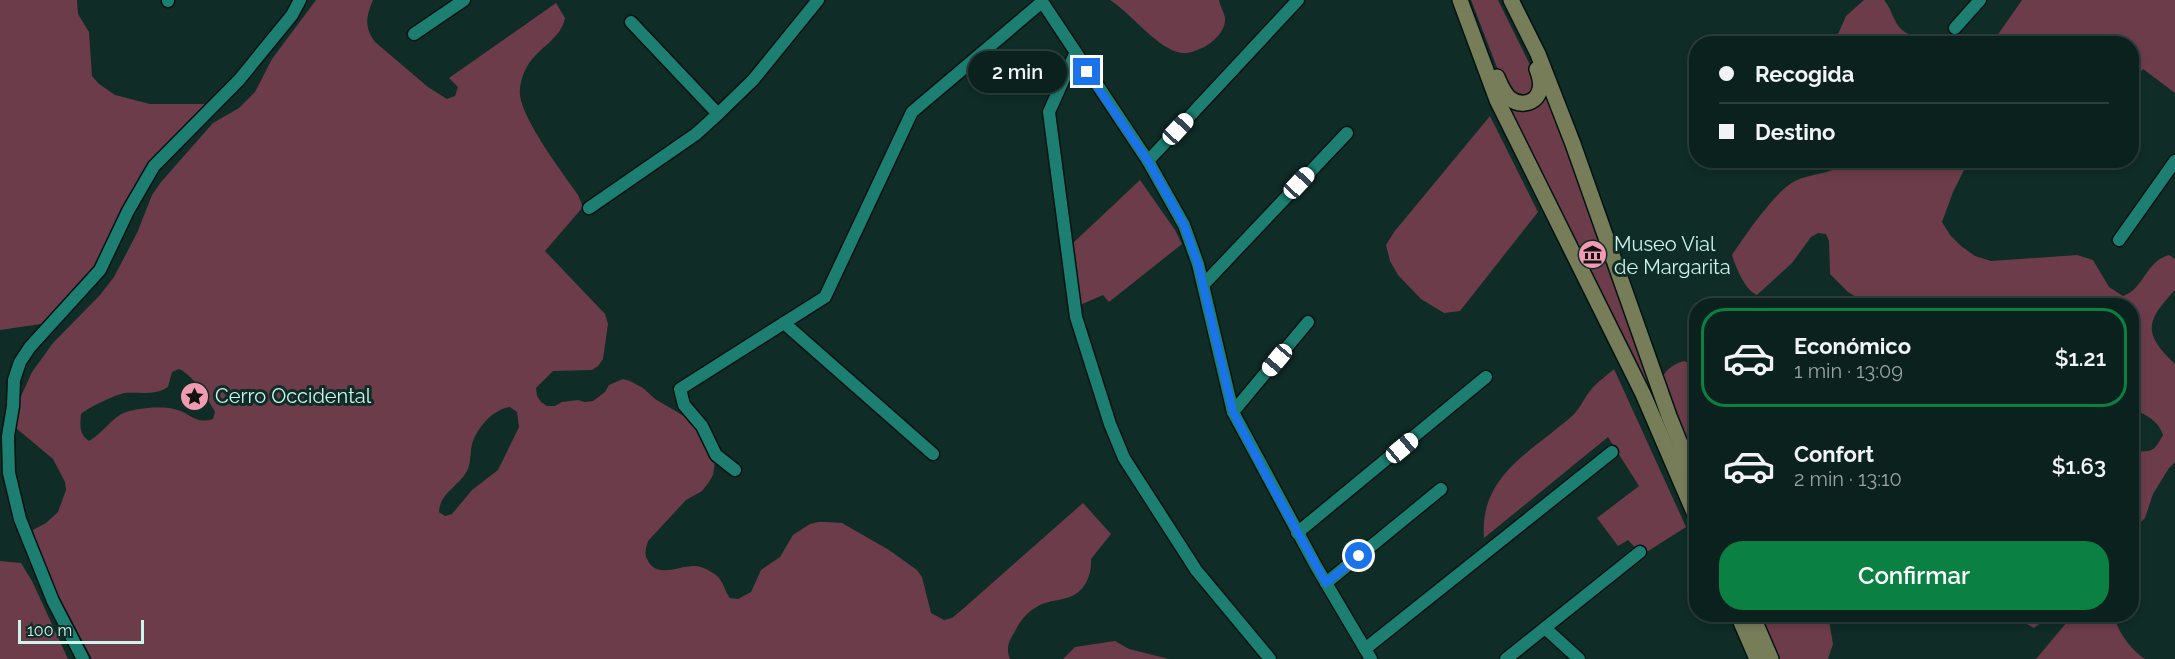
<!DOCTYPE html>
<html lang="es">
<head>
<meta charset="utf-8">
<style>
	body { margin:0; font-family:Raleway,sans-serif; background:#142926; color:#f1f3f6; height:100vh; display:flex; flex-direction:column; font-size:22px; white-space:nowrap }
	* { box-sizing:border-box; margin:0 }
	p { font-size:20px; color:#9aa3a4 }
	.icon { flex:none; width:33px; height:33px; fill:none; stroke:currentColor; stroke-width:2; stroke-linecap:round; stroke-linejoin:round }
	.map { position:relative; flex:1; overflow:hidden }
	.drawer { position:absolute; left:1689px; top:298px; width:450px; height:324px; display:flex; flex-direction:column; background:#0b211d; border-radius:24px; box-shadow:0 3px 9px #0003,0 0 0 2px #2b3e3b }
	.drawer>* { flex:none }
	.banner { position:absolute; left:1689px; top:36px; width:450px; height:132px; border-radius:24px; box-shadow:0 3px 9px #0003,0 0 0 2px #2b3e3b; display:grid; align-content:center; height:132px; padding:0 30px; background:#0b211d }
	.scale { position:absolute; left:18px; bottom:15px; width:126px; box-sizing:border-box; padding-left:6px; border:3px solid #caf4ec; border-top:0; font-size:16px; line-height:21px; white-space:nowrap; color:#caf4ec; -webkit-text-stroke:4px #0f2c27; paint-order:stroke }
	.end { position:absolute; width:27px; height:27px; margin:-14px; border:8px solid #1a73e8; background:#fff; box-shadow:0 0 0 3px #fff }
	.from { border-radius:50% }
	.bubble { position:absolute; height:42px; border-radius:21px; background:#0b211d; box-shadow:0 3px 9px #0003,0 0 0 2px #2b3e3b; font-size:20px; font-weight:600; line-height:42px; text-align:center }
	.car { position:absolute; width:18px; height:36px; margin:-18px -9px; border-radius:8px; box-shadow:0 0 4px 2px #0007; background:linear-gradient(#fff 24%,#345 0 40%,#fff 0 76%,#345 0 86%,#fff 0) }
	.banner b { display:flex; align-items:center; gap:21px; height:57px; font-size:22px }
	.banner b+b { border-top:2px solid #2b3e3b }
	.banner i { width:15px; height:15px; background:#f1f3f6 }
	ul { padding:10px 0 0; list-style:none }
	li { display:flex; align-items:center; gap:18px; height:99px; margin:0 12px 9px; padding:0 18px; border:3px solid transparent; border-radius:24px }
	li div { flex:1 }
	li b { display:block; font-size:22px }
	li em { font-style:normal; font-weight:600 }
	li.active { border-color:#0b8043 }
	li>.icon { width:54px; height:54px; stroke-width:1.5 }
	.cta { display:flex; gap:12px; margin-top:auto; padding:12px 30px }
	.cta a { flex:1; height:69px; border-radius:24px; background:#0b8043; color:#fff; font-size:24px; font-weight:600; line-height:69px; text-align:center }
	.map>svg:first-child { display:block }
</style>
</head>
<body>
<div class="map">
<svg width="2175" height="659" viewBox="0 0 2175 659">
	<rect width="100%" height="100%" fill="#0f2c27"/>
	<g fill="#6c3c4a" fill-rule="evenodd">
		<path d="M 0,0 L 77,0 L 78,14 L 89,32 L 92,76 L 99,84 L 115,95 L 150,104 L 213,104 L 161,152 L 106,255 L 48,323 L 0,330 Z"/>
		<path d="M 316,0 L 373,0 C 366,17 364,27 375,42 L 428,87 L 447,99 L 455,96 L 458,87 L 449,78 L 556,3 L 565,18 C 561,39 539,47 528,65 C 523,73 519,85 520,95 C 523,121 562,172 578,195 L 583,207 L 545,251 L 605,314 L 608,324 L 603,359 L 598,366 L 592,370 L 553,371 L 536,388 L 537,396 L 541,402 L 547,406 L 555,406 L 562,402 L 578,400 L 585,402 L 593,401 L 605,392 L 609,385 L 623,379 L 630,381 L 643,388 L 655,399 L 684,416 L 716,454 L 713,475 L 709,482 L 702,491 L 686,500 L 648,541 C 646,548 644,553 647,559 C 657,580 679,565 695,566 C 699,566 704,568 708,570 C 725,579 721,585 730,598 L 738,599 L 751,592 L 761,570 L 780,557 L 793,535 L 810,524 L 818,522 L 826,522 L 842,523 L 889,550 L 917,570 L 922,577 L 931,613 L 944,620 L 952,618 L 964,608 L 1083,503 L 1111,534 L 1091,559 C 1092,572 1087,588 1074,595 C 1064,601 1048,599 1035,608 C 1025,614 1019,623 1014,633 C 1008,642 1006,649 1010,659 L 92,659 L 49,578 L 29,532 L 46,523 L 58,512 L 66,490 L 65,482 L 53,459 L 16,428 L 13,420 L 17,405 L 32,372 L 53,343 L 100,295 L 114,277 L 137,233 L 152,195 L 161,182 L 213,123 L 239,108 L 255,92 L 272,59 ZM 179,369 C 193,375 208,399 215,412 L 213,419 C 194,425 190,412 174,409 C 161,406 139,408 126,412 C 112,417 103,433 89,441 C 79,434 80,426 81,414 C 87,408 117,394 125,393 C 140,392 154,396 168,387 L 172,372 ZM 510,407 L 517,412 L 519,427 L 498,470 L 472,490 L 452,514 L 445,516 L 439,512 C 440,493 458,487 467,471 C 471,463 470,453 472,444 C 477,428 493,409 510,407 Z"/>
		<path d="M 1110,0 L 1219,0 C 1220,6 1224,12 1225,18 C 1226,30 1214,42 1204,47 C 1198,50 1189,54 1182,53 C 1158,50 1131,13 1110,0 Z"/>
		<path d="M 1471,0 L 1498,0 L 1535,75 L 1535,91 L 1520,100 L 1503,83 Z"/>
		<path d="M 1864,0 L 1884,0 C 1892,9 1893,22 1902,30 C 1911,38 1924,37 1935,43 L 1834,43 L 1846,16 Z"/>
		<path d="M 2022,0 L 2175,0 L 2175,93 L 2143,69 L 2132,82 L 2132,44 L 1992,43 Z"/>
		<path d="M 1546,96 L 1548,97 L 1667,424 L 1664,425 L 1510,110 C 1524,111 1537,108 1546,96 Z"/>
		<path d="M 1490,116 L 1538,212 L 1460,311 L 1444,313 L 1421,299 L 1398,275 L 1390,261 L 1386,245 L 1394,232 Z"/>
		<path d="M 1849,161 L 1966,161 L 1967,164 L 1953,192 L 1942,222 L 1950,235 L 1961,246 L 1975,256 L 1991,261 L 2077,255 L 2093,260 L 2109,287 L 2123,296 C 2143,290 2146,261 2169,255 L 2175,259 L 2175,290 C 2146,321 2142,333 2175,364 L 2175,462 L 2169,468 L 2153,494 L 2145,518 L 2132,531 L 2132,452 C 2152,450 2152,455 2163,435 C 2158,420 2145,414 2132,409 L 2132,306 L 2046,306 L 2033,302 L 2007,305 L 1993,301 L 1964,305 L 1941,302 L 1932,306 L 1870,306 L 1848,292 L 1830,274 L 1829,241 L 1826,234 L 1818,233 L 1811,237 L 1792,263 L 1757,295 C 1745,290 1736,268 1732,255 C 1744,237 1777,188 1797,180 C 1817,172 1830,175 1849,161 Z"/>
		<path d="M 1140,180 L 1175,230 L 1182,244 L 1109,302 L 1103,295 L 1080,305 L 1072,244 Z"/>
		<path d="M 1684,361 L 1691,364 L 1696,373 L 1696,470 L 1660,383 C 1664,370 1672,365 1684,361 Z"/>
		<path d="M 1614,369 L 1686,527 L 1642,555 L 1628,540 L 1618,546 L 1597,518 L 1639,486 L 1608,437 L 1484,538 C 1479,476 1532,451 1571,417 C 1580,409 1583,400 1590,391 C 1596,383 1606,376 1614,369 Z"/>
		<path d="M 0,561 L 21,563 L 32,581 L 68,659 L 0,659 Z"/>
		<path d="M 1757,615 L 1828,615 L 1833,644 L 1828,659 L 1775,659 Z"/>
		<path d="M 2011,615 L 2051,615 L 2034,628 Z"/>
		<path d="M 2073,615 L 2114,615 C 2117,631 2131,650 2145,659 L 2036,659 Z"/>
		<path d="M 1115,641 L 1129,649 L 1169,659 L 1063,659 L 1075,647 Z"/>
	</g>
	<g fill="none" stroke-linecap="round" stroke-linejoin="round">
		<defs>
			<g id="minor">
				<path d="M 168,0 L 168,1"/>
				<path d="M 1041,0 L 1148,161 L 1184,225 L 1198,264 L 1233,412 L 1316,566 L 1371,659"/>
				<path d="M 631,22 L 718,114"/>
				<path d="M 1955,28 L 1980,0"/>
				<path d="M 414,34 L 464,0"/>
				<path d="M 1075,54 L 1049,112 L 1076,317 L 1110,424 L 1124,458 L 1196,570 L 1270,659"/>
				<path d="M 1148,161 L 1298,0"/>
				<path d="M 589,208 L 696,134 L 718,114 L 753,80 L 818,0"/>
				<path d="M 2119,240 L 2175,161"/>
				<path d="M 1204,284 L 1347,133"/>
				<path d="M 784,323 L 933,454"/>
				<path d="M 1233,412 L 1308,322"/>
				<path d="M 735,470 L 716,455 L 702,426 L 684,405 L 680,389 L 825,297 L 912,112 L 1042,2"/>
				<path d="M 1297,533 L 1486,377"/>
				<path d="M 1326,583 L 1441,489"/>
				<path d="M 1545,628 L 1579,659"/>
				<path d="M 1365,649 L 1612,452"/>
				<path d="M 83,659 L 53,601 L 20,519 L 9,473 L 8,436 L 13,406 L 14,380 L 20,362 L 30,347 L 100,270 L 128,211 L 154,166 L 239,80 L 292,15 L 300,0"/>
				<path d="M 1506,659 L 1640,552"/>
			</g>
			<g id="major">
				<path d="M 1460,0 L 1497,100 L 1643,394 L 1696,517"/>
				<path d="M 1511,0 L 1538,54 L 1573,144 L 1669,416 L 1696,483"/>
				<path d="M 1497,77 C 1500,84 1503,92 1509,98 C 1520,107 1537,104 1540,89 C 1542,82 1539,75 1537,69"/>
				<path d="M 1738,615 L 1757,659"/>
				<path d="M 1752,615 L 1771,659"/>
			</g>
		</defs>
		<use href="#minor" stroke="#001410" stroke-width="15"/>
		<use href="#major" stroke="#001410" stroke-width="18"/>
		<use href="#minor" stroke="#1c7f72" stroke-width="12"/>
		<use href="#major" stroke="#777d59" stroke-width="15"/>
	</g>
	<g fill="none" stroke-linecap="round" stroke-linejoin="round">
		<path stroke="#1a73e8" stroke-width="8" d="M 1087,72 L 1148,161 L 1184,225 L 1198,264 L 1233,412 L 1268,479 L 1326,583 L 1359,556"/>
	</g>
	<defs>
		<symbol id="museum-disc" viewBox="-11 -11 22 22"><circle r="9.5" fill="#f19ab2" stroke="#0f2c27"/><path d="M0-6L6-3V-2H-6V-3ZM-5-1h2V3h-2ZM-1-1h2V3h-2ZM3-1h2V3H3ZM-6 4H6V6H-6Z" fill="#111"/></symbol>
		<symbol id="sight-disc" viewBox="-11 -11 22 22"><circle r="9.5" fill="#f19ab2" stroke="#0f2c27"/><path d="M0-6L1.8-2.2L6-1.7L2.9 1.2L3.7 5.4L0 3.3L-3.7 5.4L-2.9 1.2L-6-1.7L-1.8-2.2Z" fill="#111"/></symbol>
	</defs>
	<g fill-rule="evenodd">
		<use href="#museum-disc" x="1576" y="238" width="33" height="33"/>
		<use href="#sight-disc" x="178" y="380" width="33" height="33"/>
	</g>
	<g text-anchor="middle" stroke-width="6" stroke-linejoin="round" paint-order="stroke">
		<g font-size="20" fill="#caf4ec" stroke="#0f2c27" text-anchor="start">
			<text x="1614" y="251">Museo Vial<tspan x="1614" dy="23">de Margarita</tspan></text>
			<text x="215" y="403">Cerro Occidental</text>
		</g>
	</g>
</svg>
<div class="scale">100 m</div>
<i class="end from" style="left:1359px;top:556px"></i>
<i class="end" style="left:1087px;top:72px"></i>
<div class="bubble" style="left:968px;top:51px;width:99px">2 min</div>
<i class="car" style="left:1178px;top:129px;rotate:43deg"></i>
<i class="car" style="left:1299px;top:183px;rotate:43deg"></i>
<i class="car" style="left:1277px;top:360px;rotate:220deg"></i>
<i class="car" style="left:1402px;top:448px;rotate:50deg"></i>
<div class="banner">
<b><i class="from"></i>Recogida</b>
<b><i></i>Destino</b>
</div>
<section class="drawer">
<ul>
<li class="active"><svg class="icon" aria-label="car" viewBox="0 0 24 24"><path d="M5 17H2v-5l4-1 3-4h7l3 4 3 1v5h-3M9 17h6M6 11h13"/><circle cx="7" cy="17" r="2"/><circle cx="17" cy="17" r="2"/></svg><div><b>Económico</b><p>1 min · 13:09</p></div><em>$1.21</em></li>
<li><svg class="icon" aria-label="car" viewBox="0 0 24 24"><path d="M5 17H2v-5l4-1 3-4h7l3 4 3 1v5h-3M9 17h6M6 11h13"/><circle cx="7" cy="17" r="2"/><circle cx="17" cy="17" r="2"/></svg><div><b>Confort</b><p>2 min · 13:10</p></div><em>$1.63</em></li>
</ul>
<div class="cta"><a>Confirmar</a></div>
</section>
</div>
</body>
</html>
